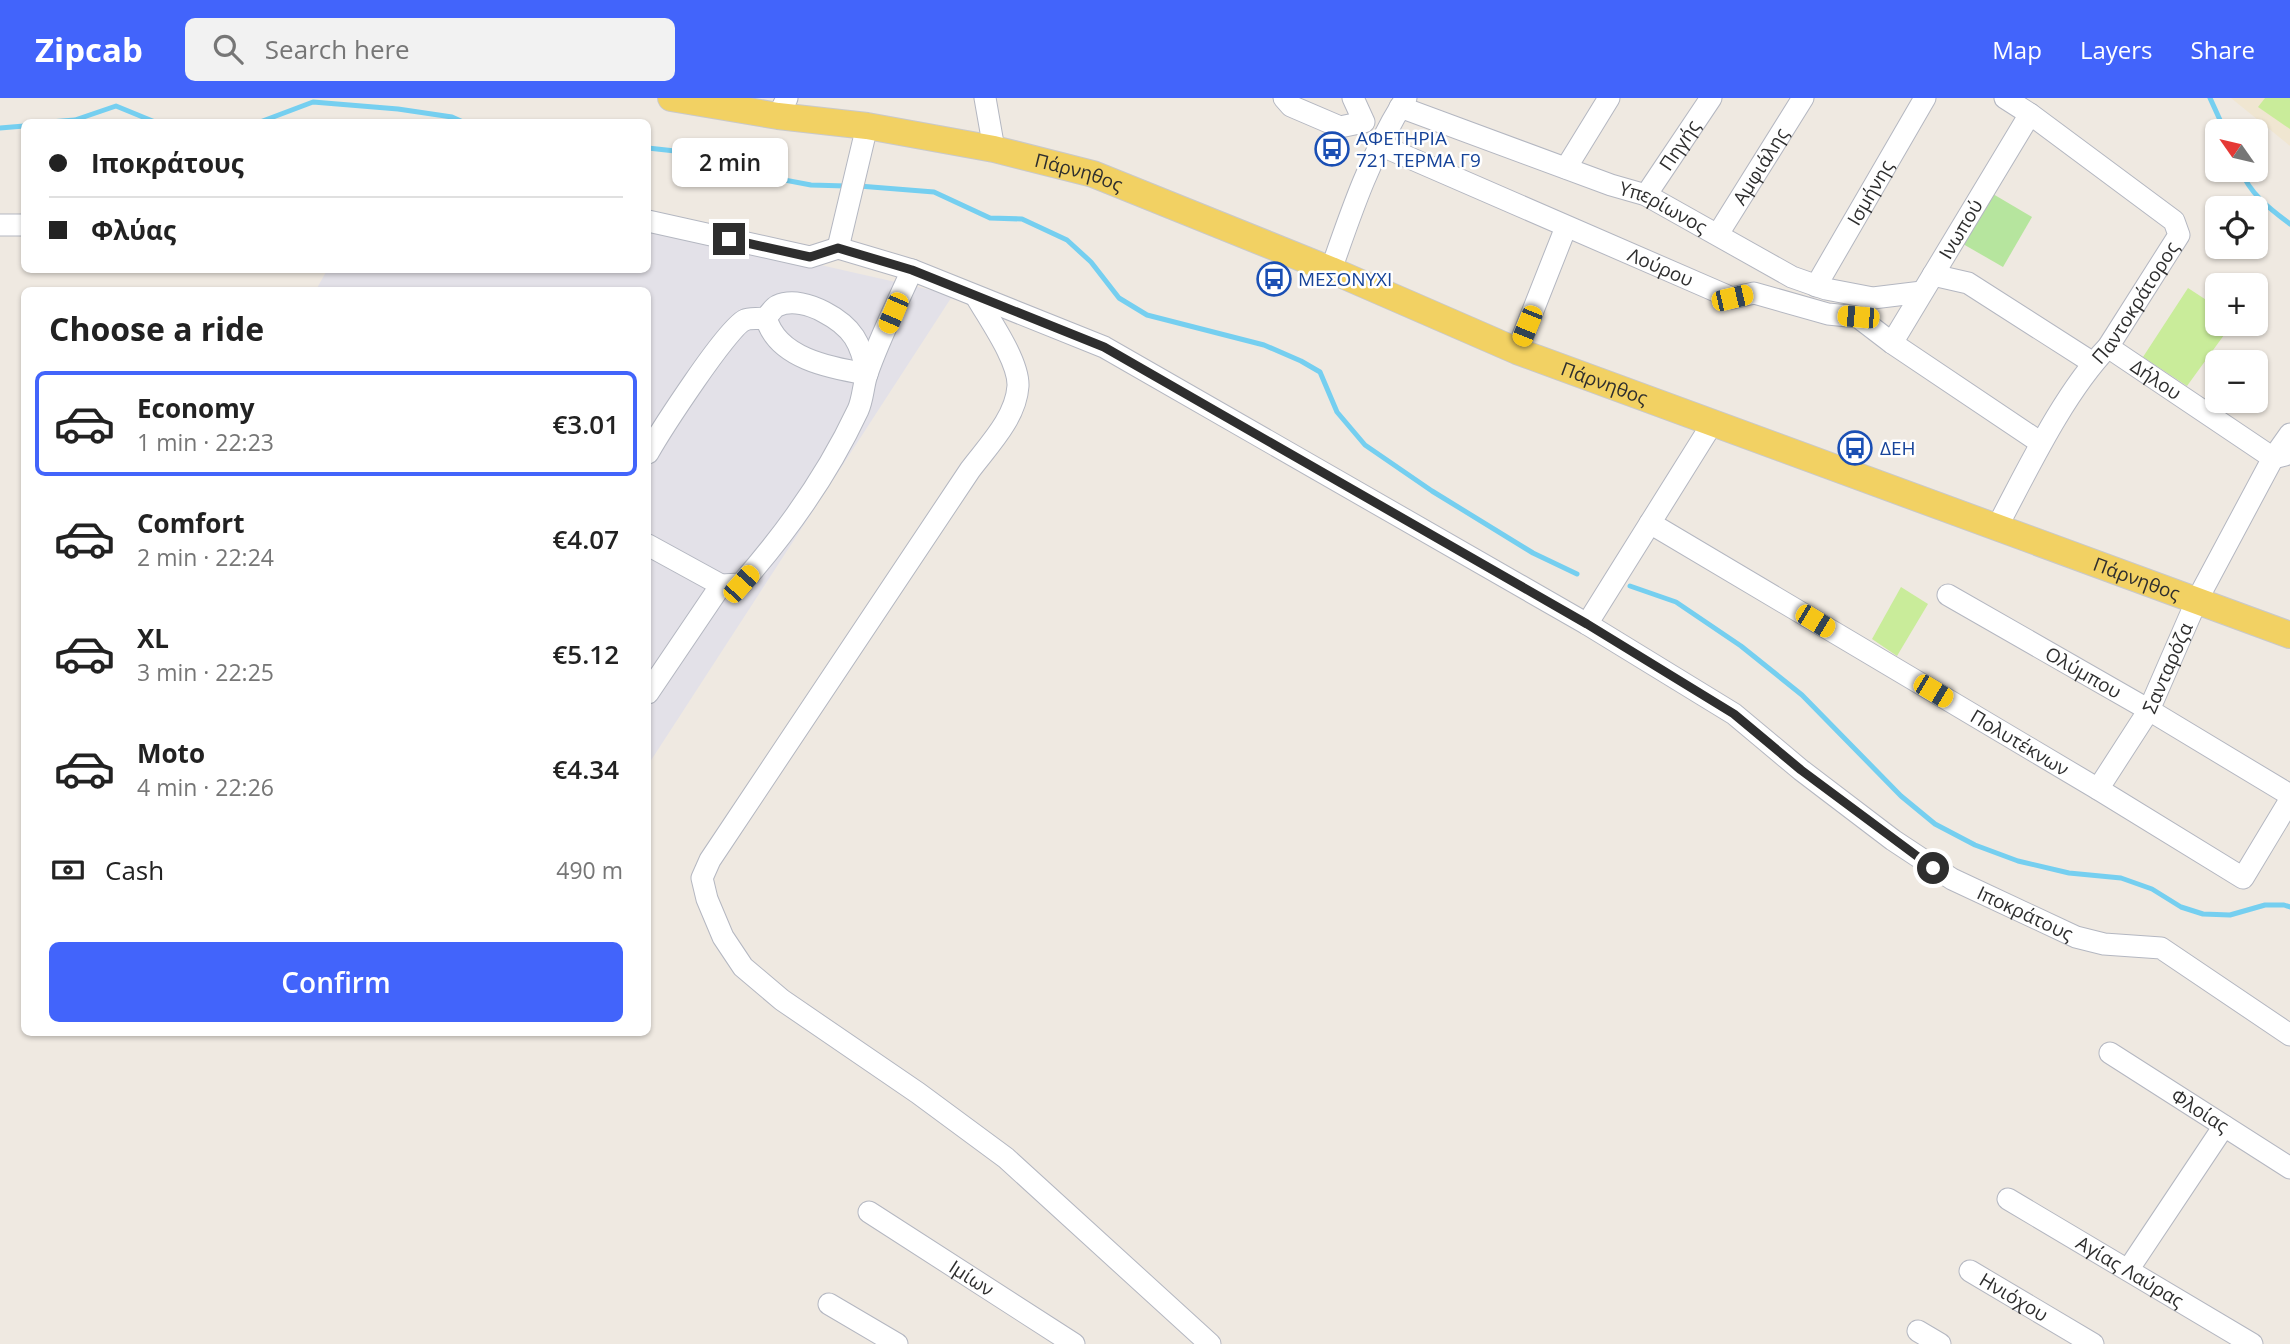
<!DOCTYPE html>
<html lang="en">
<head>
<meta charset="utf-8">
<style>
	body { margin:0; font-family:"Open Sans",sans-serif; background:#f2f2f2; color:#222; height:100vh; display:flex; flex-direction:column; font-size:26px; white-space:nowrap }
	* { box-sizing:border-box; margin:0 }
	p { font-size:23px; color:#767676 }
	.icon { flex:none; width:38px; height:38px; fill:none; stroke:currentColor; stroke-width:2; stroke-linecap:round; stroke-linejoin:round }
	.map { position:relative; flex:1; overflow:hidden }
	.panel { position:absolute; left:21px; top:189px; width:630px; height:749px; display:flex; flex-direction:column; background:#fff; border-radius:10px; box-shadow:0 2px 5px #0004 }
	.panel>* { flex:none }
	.top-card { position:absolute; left:21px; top:21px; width:630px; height:154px; border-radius:10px; box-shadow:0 2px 5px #0004; display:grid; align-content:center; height:154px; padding:0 28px; background:#fff }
	.needle { width:46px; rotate:304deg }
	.buttons { position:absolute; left:2205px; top:21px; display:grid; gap:14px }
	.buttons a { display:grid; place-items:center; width:63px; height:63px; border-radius:10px; background:#fff; box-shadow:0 2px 5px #0004; font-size:35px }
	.end { position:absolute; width:32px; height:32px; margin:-16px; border:9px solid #2e2e2e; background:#fff; box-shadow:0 0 0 4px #fff }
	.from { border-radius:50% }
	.bubble { position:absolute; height:49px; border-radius:10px; background:#fff; box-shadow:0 2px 5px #0004; font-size:23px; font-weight:600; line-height:49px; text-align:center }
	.car { position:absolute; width:21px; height:42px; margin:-21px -10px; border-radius:9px; box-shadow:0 0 5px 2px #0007; background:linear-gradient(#f5c518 24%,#345 0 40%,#f5c518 0 76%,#345 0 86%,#f5c518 0) }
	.top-card b { display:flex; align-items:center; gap:24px; height:66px; font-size:26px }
	.top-card b+b { border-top:2px solid #e0e0e0 }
	.top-card i { width:18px; height:18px; background:#222 }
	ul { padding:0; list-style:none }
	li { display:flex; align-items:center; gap:21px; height:105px; margin:0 14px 10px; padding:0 14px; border:4px solid transparent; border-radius:10px }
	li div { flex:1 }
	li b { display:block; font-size:26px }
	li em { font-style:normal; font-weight:600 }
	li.selected { border-color:#4264fb }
	li>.icon { width:63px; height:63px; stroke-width:1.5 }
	h2 { padding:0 28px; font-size:32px; line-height:84px }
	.pay { display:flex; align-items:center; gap:18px; height:77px; padding:0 28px; font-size:26px }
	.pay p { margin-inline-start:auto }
	.primary-button { display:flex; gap:14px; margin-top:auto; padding:14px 28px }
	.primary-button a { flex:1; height:80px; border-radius:10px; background:#4264fb; color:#fff; font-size:28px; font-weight:600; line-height:80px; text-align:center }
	header { display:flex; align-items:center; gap:42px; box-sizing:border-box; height:98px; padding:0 35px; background:#4264fb; color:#fff }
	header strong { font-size:33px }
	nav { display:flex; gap:38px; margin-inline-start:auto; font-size:24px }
	.search { width:490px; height:63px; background:#f2f2f2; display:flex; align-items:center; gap:18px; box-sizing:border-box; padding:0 24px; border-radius:10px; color:#767676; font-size:26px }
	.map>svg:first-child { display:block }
</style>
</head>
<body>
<header>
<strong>Zipcab</strong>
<div class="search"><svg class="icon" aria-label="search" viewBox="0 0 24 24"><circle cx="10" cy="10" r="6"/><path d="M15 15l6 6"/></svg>Search here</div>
<nav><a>Map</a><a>Layers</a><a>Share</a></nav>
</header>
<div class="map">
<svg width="2290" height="1246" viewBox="0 0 2290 1246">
	<rect width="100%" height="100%" fill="#efe9e1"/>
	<path fill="#e3e1e8" d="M 648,128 L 953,197 L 648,667 L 648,192 L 316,192 L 327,172 L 648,172 Z"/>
	<path fill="#f0e6d1" d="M 2231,0 L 2290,0 L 2290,48 Z"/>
	<path fill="#b6e59e" d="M 1993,96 L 2032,119 L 2003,169 L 1963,146 Z"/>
	<g fill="#c9ec9a">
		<path d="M 2265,0 L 2290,0 L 2290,31 L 2258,9 Z"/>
		<path d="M 2188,190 L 2217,209 L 2217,226 L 2232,226 L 2187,288 L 2143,259 Z"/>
		<path d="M 1901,489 L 1928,506 L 1897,558 L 1872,541 Z"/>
	</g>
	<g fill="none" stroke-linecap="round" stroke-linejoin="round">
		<g stroke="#75cff0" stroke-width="5">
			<path d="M 2210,0 L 2225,33"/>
			<path d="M 50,24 L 75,22 L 116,8 L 155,24"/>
			<path d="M 260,24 L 313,4 L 398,11 L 452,19 L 463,24"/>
			<path d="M 0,30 L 24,28"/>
			<path d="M 648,50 L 684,54 L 737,73 L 811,87 L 846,88"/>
			<path d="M 2241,72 C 2249,95 2270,111 2290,126"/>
			<path d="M 859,88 L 934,94 L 990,120 L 1022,121 L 1067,142 L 1091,164 L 1119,200 L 1147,217 L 1264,247 L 1301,263 L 1320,274 L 1337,314 L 1365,347 L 1432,393 L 1533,455 L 1577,476"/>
			<path d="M 1630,488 L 1676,504 L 1741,548 L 1802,597 L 1901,698 L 1935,726 L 1975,747 L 2018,763 L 2069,775 L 2121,780 L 2152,791 L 2181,809 L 2203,816 L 2230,817 L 2265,807 L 2284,807 L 2290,809"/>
		</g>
		<defs>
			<g id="minor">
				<path d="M 985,0 L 994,51"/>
				<path d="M 1284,0 L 1291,8 L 1340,29 L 1364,24 L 1353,0"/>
				<path id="s1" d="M 1400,9 L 1611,87 L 1646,97 L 1792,179 L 1826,191 L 1873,200 L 1922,194"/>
				<path d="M 778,18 L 787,0"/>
				<path id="s2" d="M 1380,47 L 1732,200 L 1754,195 L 1828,216 L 1858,219 L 1892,245 L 2041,345"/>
				<path d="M 1566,70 L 1609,0"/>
				<path id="s3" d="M 1646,97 L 1711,0"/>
				<path id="s4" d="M 648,123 L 810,159 L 838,150 L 912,172 L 1104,249 L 1587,526 L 1734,616 L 1801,672 L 1893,742 L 1952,781 L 2076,839 L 2104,846 L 2161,850 L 2290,937"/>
				<path d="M 0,127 L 24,127"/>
				<path id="s5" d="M 1718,136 L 1803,0"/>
				<path d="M 838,150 L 867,28"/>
				<path d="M 1331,172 C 1351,114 1372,53 1406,0"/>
				<path d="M 1933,177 L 1968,185 L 2093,265"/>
				<path id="s6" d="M 1816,188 L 1925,0"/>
				<path d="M 977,200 C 989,221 1019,263 1018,288 C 1016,320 988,348 970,372 L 710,762 L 702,780 L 707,801 L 723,839 L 743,869 L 782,902 L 918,995 L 1006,1060 L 1210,1246"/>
				<path d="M 766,219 C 776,260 830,270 867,276"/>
				<path id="s7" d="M 1892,245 L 2030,16"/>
				<path id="s8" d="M 2108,249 L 2273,360 L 2285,357"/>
				<path d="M 1517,253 L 1566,129"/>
				<path d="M 648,355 C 660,334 728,228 745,222 C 751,219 760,222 766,219 C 770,216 773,210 777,208 C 792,201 811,207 824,214 C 853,229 861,245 867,276"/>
				<path id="s9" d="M 1650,425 L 2098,691 L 2243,780 L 2290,702"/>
				<path id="s10" d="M 1997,429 C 2028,371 2063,296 2108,249 L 2179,137 L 2174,123 L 2030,16 L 2005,0"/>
				<path d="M 648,447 L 721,487 L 741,486 C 787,434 828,376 858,312 C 863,301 863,288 867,276 C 879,241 897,206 912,172"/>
				<path id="s11" d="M 1948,497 L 2149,612 L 2290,697"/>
				<path d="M 1587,526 L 1712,326"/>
				<path d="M 648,595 L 721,487"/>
				<path id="s12" d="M 2098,691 L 2149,612 L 2196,504 L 2273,360 L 2290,336"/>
				<path id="s13" d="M 2110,955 L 2290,1070"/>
				<path id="s14" d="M 2008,1101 L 2252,1246"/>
				<path id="s15" d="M 869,1114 L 1074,1246"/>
				<path d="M 2128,1172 L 2224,1028"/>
				<path id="s16" d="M 1970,1173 L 2093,1246"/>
				<path d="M 829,1206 L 897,1246"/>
				<path d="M 1918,1233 L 1940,1246"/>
			</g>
			<g id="major">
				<path id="s17" d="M 671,0 L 778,18 L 867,28 L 994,51 L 1093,76 L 1331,172 L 1517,253 L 2290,537"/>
			</g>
		</defs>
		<use href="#minor" stroke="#b4b7c1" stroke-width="23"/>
		<use href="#major" stroke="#c9c9c9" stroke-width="28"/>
		<use href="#minor" stroke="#fff" stroke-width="21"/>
		<use href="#major" stroke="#f2d163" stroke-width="26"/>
	</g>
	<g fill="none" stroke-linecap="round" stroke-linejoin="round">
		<path stroke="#2e2e2e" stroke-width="9" d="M 729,141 L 810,159 L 838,150 L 912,172 L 1104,249 L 1587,526 L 1734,616 L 1801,672 L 1933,770"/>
	</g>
	<defs>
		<symbol id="bus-ring" viewBox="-11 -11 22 22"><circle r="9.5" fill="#fff" stroke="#1a4fb4" stroke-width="1.5"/><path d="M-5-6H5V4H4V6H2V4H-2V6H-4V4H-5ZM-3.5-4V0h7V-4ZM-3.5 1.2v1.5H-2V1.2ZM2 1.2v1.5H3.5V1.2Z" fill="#1a4fb4"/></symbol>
	</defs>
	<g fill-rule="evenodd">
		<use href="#bus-ring" x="1313" y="32" width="38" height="38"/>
		<use href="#bus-ring" x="1255" y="162" width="38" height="38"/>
		<use href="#bus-ring" x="1836" y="331" width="38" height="38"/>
	</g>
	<g text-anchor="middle" stroke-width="5" stroke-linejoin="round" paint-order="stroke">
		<g font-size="19" fill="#164399" stroke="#fff" text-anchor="start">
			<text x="1356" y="47">ΑΦΕΤΗΡΙΑ<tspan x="1356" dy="22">721 ΤΕΡΜΑ Γ9</tspan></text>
			<text x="1298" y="188">ΜΕΣΟΝΥΧΙ</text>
			<text x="1880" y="357">ΔΕΗ</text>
		</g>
		<g font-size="19" fill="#2e2e2e" stroke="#fff">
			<text dy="7" stroke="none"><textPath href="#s3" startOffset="60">Πηγής</textPath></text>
			<text dy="7" stroke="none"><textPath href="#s5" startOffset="80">Αμφιάλης</textPath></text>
			<text dy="7" stroke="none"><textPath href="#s17" startOffset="415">Πάρνηθος</textPath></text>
			<text dy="7" stroke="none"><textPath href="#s6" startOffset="108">Ισμήνης</textPath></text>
			<text dy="7" stroke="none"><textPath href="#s1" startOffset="282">Υπερίωνος</textPath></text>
			<text dy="7" stroke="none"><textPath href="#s7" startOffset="133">Ινωπού</textPath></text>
			<text dy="7" stroke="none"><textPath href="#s2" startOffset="306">Λούρου</textPath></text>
			<text dy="7" stroke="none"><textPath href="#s10" startOffset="264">Παντοκράτορος</textPath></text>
			<text dy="7" stroke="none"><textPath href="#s8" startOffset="58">Δήλου</textPath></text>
			<text dy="7" stroke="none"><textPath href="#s17" startOffset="982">Πάρνηθος</textPath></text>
			<text dy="7" stroke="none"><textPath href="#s17" startOffset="1549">Πάρνηθος</textPath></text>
			<text dy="7" stroke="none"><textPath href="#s12" startOffset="140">Σανταρόζα</textPath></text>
			<text dy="7" stroke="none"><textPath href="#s11" startOffset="156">Ολύμπου</textPath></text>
			<text dy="7" stroke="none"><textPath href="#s9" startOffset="430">Πολυτέκνων</textPath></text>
			<text dy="7" stroke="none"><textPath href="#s4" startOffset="1563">Ιποκράτους</textPath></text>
			<text dy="7" stroke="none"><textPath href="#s13" startOffset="107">Φλοίας</textPath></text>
			<text dy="7" stroke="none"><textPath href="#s14" startOffset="142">Αγίας Λαύρας</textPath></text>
			<text dy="7" stroke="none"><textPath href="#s15" startOffset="122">Ιμίων</textPath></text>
			<text dy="7" stroke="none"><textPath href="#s16" startOffset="51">Ηνιόχου</textPath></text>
		</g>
	</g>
</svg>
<div class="buttons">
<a><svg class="needle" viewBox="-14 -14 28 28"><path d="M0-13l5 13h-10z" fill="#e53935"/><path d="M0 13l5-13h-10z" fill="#767676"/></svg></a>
<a><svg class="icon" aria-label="locate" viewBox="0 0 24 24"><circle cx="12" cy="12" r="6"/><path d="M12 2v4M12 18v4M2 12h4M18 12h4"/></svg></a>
<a>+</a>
<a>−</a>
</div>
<i class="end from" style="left:1933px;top:770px"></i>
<i class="end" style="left:729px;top:141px"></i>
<div class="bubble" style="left:672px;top:40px;width:116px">2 min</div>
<i class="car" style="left:1732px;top:200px;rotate:77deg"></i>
<i class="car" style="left:893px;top:215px;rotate:203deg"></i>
<i class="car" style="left:1858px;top:219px;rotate:275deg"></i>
<i class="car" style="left:1527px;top:228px;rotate:202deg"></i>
<i class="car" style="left:741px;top:486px;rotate:42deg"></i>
<i class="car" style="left:1815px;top:523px;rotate:121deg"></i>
<i class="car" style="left:1933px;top:593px;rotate:121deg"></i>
<div class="top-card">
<b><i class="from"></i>Ιποκράτους</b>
<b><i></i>Φλύας</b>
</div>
<section class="panel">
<h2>Choose a ride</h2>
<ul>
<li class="selected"><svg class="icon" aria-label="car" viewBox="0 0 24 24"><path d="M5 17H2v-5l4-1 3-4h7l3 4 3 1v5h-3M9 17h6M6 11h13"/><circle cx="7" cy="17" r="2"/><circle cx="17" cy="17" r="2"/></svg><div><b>Economy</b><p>1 min · 22:23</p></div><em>€3.01</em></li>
<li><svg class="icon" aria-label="car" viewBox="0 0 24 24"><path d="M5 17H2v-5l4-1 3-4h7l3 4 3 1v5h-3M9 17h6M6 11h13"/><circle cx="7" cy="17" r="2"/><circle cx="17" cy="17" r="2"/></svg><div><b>Comfort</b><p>2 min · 22:24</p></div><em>€4.07</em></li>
<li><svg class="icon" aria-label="car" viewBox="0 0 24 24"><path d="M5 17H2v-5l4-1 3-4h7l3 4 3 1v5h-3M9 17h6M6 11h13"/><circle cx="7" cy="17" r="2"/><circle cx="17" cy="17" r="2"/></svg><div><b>XL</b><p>3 min · 22:25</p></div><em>€5.12</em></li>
<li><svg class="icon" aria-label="car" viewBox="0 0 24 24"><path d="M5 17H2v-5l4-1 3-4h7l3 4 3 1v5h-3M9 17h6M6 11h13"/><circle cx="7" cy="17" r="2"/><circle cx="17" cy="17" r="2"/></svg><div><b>Moto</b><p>4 min · 22:26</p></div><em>€4.34</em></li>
</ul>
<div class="pay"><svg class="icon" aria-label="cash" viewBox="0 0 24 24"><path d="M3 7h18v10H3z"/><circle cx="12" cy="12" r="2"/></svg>Cash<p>490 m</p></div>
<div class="primary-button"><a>Confirm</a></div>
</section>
</div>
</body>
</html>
